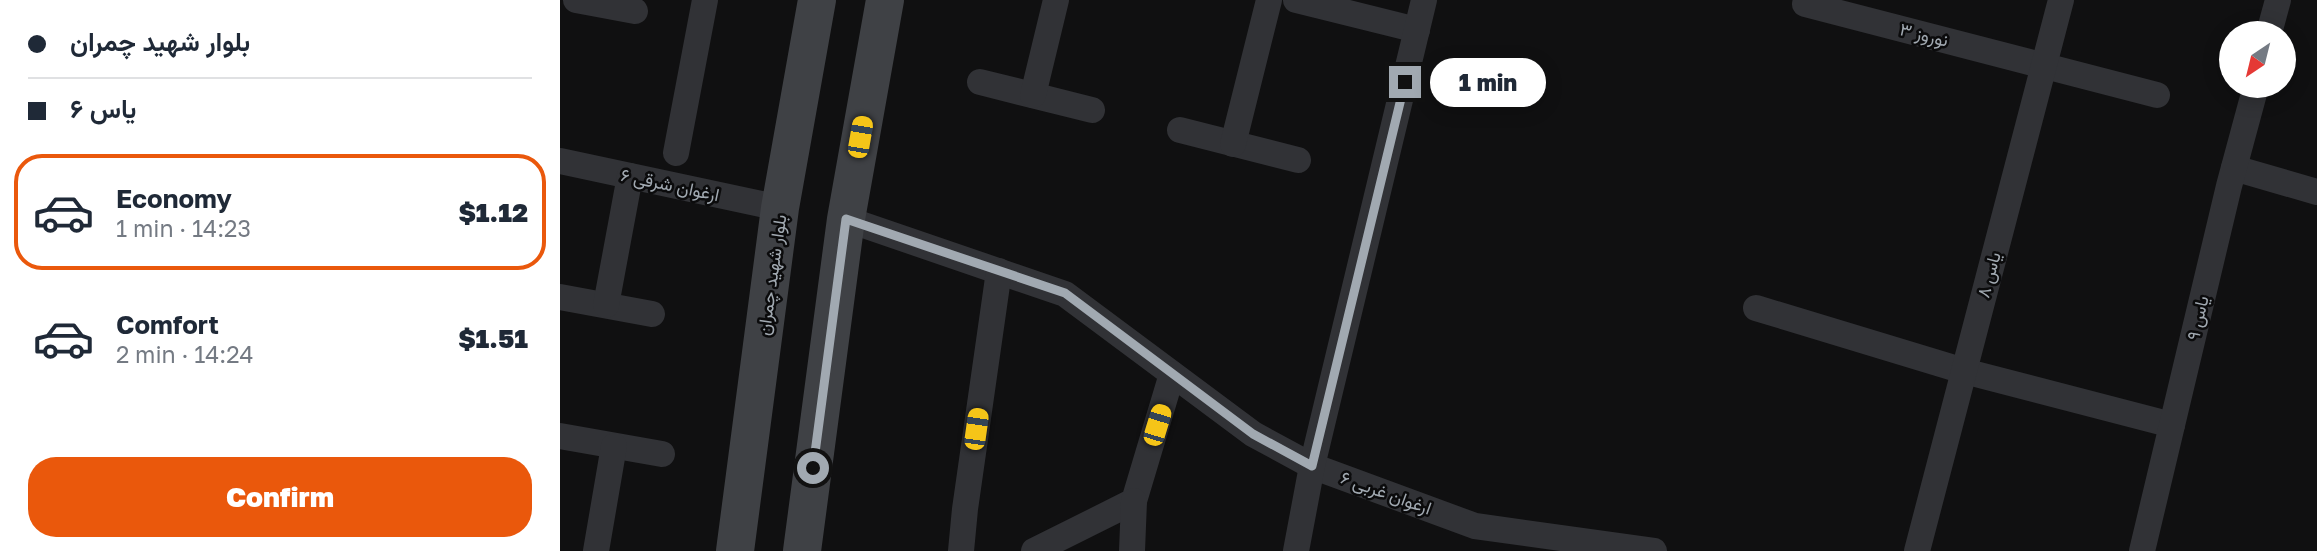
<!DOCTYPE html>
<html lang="en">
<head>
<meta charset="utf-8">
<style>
	body { margin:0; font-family:"Golos Text",Vazirmatn,sans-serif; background:#f2f2f3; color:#1f2937; height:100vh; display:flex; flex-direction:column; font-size:26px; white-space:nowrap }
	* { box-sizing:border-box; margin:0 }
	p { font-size:23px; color:#747a83 }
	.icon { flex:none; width:38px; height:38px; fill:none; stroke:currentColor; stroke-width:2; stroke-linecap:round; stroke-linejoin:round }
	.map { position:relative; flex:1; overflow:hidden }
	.drawer { display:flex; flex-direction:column; background:#fff; width:560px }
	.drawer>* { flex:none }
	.banner { display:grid; align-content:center; height:154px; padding:0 28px; background:#fff }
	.needle { width:46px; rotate:215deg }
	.fabs { position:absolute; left:1659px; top:21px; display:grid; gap:14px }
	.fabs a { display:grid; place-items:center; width:77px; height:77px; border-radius:50%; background:#fff; box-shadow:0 4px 18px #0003; font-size:35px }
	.end { position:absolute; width:32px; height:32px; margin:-16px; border:9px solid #a1a9b1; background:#111; box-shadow:0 0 0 4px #111 }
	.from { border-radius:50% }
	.bubble { position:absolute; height:49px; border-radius:24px; background:#fff; box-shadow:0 4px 18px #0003; font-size:23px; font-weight:800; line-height:49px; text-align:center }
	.car { position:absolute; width:21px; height:42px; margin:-21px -10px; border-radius:9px; box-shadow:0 0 5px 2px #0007; background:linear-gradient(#f5c518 24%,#345 0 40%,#f5c518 0 76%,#345 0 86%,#f5c518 0) }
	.banner b { display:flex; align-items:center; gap:24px; height:66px; font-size:26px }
	.banner b+b { border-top:2px solid #e0e1e3 }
	.banner i { width:18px; height:18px; background:#1f2937 }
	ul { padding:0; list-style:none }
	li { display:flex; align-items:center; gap:21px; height:116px; margin:0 14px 10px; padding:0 14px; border:4px solid transparent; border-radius:28px }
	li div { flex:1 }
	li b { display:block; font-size:26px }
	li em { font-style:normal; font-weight:800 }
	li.active { border-color:#ea580c }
	li>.icon { width:63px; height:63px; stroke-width:1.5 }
	.cta { display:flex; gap:14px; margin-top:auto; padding:14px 28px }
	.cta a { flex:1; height:80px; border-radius:28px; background:#ea580c; color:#fff; font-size:28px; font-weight:800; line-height:80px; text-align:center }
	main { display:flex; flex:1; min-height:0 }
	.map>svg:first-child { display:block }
</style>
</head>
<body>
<main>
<section class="drawer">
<div class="banner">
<b><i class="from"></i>بلوار شهید چمران</b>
<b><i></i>یاس ۶</b>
</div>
<ul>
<li class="active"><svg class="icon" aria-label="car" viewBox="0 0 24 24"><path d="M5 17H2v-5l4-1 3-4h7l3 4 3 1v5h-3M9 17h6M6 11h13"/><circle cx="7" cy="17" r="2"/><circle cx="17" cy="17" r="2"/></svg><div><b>Economy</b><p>1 min · 14:23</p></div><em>$1.12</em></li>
<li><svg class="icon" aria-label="car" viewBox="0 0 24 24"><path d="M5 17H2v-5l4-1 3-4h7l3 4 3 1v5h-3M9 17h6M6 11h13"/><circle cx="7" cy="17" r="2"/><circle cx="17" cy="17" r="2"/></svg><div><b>Comfort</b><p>2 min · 14:24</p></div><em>$1.51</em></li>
</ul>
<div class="cta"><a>Confirm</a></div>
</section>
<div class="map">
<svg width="1757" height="551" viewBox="0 0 1757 551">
	<rect width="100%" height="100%" fill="#101011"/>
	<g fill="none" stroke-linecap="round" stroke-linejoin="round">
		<g stroke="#313236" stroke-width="26">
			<path d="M 16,0 L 75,11"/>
			<path d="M 736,0 L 857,30"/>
			<path d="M 1245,4 L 1597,95"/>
			<path d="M 1709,33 L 1718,0"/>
			<path d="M 420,82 L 532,110"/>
			<path d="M 473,95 L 496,0"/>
			<path d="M 620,130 L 738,160"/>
			<path d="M 673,144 L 709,0"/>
			<path d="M 116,153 L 145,0"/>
			<path d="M 0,161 L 220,208"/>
			<path d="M 1674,168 L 1757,192"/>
			<path d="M 286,219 L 505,294 L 693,434 L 752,466 L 915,526 L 1094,551"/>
			<path d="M 0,297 L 92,314"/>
			<path d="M 46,305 L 70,176"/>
			<path d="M 1196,308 L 1404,371 L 1612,425"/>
			<path d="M 0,436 L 102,454"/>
			<path d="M 36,551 L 54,446"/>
			<path d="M 401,551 L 405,509 L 439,271"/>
			<path d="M 474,551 L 574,501 L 612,374"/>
			<path d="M 572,551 L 574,501"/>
			<path d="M 736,551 L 752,466 L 864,0"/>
			<path d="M 1357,551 L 1501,0"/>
			<path d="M 1582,551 L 1669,186 L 1696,86"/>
		</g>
		<g stroke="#3f4145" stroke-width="38">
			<path d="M 175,551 L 220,208 L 257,0"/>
			<path d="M 242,551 L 286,219 L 325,0"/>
		</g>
	</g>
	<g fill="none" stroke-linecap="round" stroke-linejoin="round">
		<path stroke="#a1a9b1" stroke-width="9" d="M 253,468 L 286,219 L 505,293 L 693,434 L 752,466 L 845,82"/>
	</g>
	<g text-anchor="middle" stroke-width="5" stroke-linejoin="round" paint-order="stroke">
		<g font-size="18" fill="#a1a9b1" stroke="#0b0b0c">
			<text transform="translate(1364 35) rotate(14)" y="6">نوروز ۳</text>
			<text transform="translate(110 185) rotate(12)" y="6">ارغوان شرقی ۶</text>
			<text transform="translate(212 275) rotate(-82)" y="6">بلوار شهید چمران</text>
			<text transform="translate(1429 275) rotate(-75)" y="6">یاس ۸</text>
			<text transform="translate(1638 318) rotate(-77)" y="6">یاس ۹</text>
			<text transform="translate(826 493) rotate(20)" y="6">ارغوان غربی ۶</text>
		</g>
	</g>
</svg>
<div class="fabs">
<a><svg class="needle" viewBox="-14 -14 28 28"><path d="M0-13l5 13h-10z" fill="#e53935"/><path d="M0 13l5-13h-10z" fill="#747a83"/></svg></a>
</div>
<i class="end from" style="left:253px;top:468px"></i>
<i class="end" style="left:845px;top:82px"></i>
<div class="bubble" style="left:870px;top:58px;width:116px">1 min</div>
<i class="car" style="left:300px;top:137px;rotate:10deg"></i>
<i class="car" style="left:597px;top:425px;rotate:17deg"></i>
<i class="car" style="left:416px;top:429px;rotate:8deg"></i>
</div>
</main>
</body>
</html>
